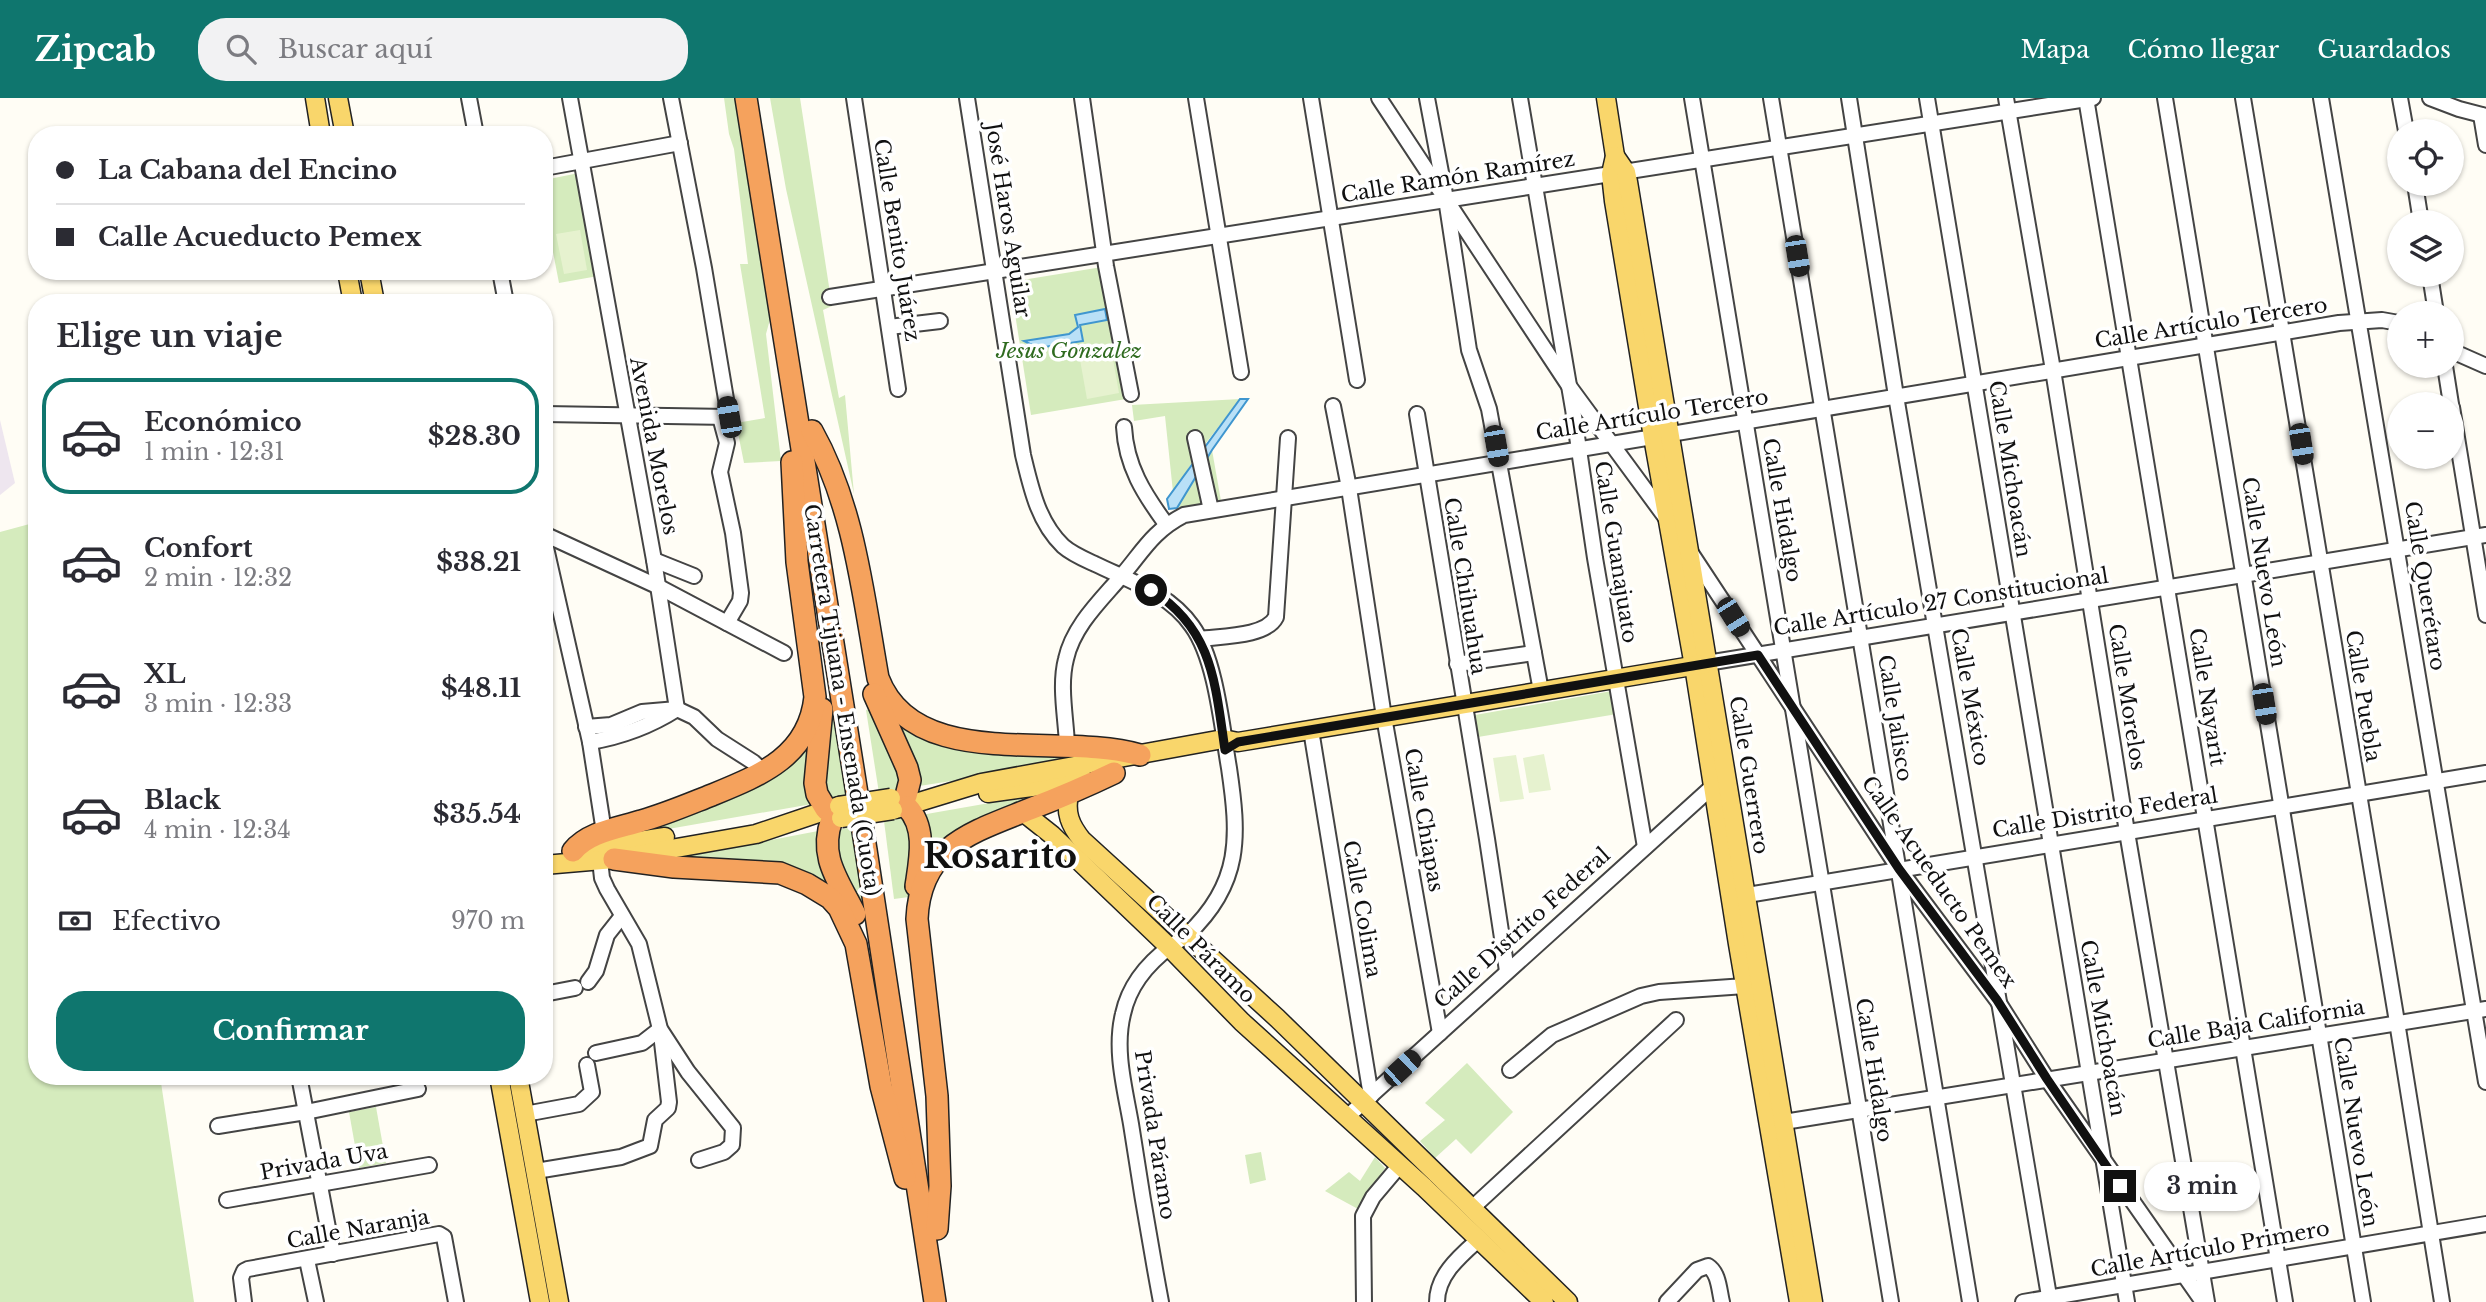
<!DOCTYPE html>
<html lang="es">
<head>
<meta charset="utf-8">
<style>
	body { margin:0; font-family:"Libre Baskerville",serif; background:#f2f2f3; color:#2b2b33; height:100vh; display:flex; flex-direction:column; font-size:26px; white-space:nowrap }
	* { box-sizing:border-box; margin:0 }
	p { font-size:23px; color:#7c7c81 }
	.icon { flex:none; width:38px; height:38px; fill:none; stroke:currentColor; stroke-width:2; stroke-linecap:round; stroke-linejoin:round }
	.map { position:relative; flex:1; overflow:hidden }
	.side { position:absolute; left:28px; top:196px; width:525px; height:791px; display:flex; flex-direction:column; background:#fff; border-radius:28px; box-shadow:0 2px 5px #0004 }
	.side>* { flex:none }
	.hud { position:absolute; left:28px; top:28px; width:525px; height:154px; border-radius:28px; box-shadow:0 2px 5px #0004; display:grid; align-content:center; height:154px; padding:0 28px; background:#fff }
	.tools { position:absolute; left:2387px; top:21px; display:grid; gap:14px }
	.tools a { display:grid; place-items:center; width:77px; height:77px; border-radius:50%; background:#fff; box-shadow:0 2px 5px #0004; font-size:35px }
	.end { position:absolute; width:32px; height:32px; margin:-16px; border:9px solid #111; background:#fff; box-shadow:0 0 0 4px #fff }
	.from { border-radius:50% }
	.bubble { position:absolute; height:49px; border-radius:24px; background:#fff; box-shadow:0 2px 5px #0004; font-size:23px; font-weight:800; line-height:49px; text-align:center }
	.car { position:absolute; width:21px; height:42px; margin:-21px -10px; border-radius:9px; box-shadow:0 0 5px 2px #0007; background:linear-gradient(#222 24%,#8ab4d8 0 40%,#222 0 76%,#8ab4d8 0 86%,#222 0) }
	.hud b { display:flex; align-items:center; gap:24px; height:66px; font-size:26px }
	.hud b+b { border-top:2px solid #e1e1e2 }
	.hud i { width:18px; height:18px; background:#2b2b33 }
	ul { padding:0; list-style:none }
	li { display:flex; align-items:center; gap:21px; height:116px; margin:0 14px 10px; padding:0 14px; border:4px solid transparent; border-radius:28px }
	li div { flex:1 }
	li b { display:block; font-size:26px }
	li em { font-style:normal; font-weight:800 }
	li.on { border-color:#0f766e }
	li>.icon { width:63px; height:63px; stroke-width:1.5 }
	h2 { padding:0 28px; font-size:32px; line-height:84px }
	.pay { display:flex; align-items:center; gap:18px; height:77px; padding:0 28px; font-size:26px }
	.pay p { margin-inline-start:auto }
	.primary-button { display:flex; gap:14px; margin-top:auto; padding:14px 28px }
	.primary-button a { flex:1; height:80px; border-radius:28px; background:#0f766e; color:#fff; font-size:28px; font-weight:800; line-height:80px; text-align:center }
	header { display:flex; align-items:center; gap:42px; box-sizing:border-box; height:98px; padding:0 35px; background:#0f766e; color:#fff }
	header strong { font-size:33px }
	nav { display:flex; gap:38px; margin-inline-start:auto; font-size:24px }
	.search { width:490px; height:63px; background:#f2f2f3; display:flex; align-items:center; gap:18px; box-sizing:border-box; padding:0 24px; border-radius:28px; color:#7c7c81; font-size:26px }
	.map>svg:first-child { display:block }
</style>
</head>
<body>
<header>
<strong>Zipcab</strong>
<div class="search"><svg class="icon" aria-label="search" viewBox="0 0 24 24"><circle cx="10" cy="10" r="6"/><path d="M15 15l6 6"/></svg>Buscar aquí</div>
<nav><a>Mapa</a><a>Cómo llegar</a><a>Guardados</a></nav>
</header>
<div class="map">
<svg width="2486" height="1204" viewBox="0 0 2486 1204">
	<rect width="100%" height="100%" fill="#fffdf5"/>
	<path fill="#eee6ef" d="M 0,322 L 15,385 L 0,397 Z"/>
	<g fill="#d5ebbd">
		<path d="M 724,0 L 740,0 L 772,214 L 766,236 L 781,363 L 744,365 L 736,325 L 765,320 L 740,166 L 748,166 L 734,51 L 729,36 Z"/>
		<path d="M 770,0 L 800,0 L 832,208 L 823,212 L 839,300 L 845,297 L 854,396 L 786,91 Z"/>
		<path d="M 579,75 L 598,178 L 559,185 L 546,118 L 544,118 L 544,82 Z"/>
		<path d="M 1102,169 L 1126,301 L 1031,317 L 1010,184 Z"/>
		<path d="M 1240,301 L 1199,354 L 1173,394 L 1165,318 L 1134,323 L 1132,307 Z"/>
		<path d="M 1212,352 L 1221,403 L 1177,410 Z"/>
		<path d="M 37,424 L 37,978 L 160,978 L 194,1204 L 0,1204 L 0,434 Z"/>
		<path d="M 1612,593 L 1617,616 L 1478,639 L 1475,617 Z"/>
		<path d="M 876,610 L 892,642 L 901,684 L 896,692 L 879,695 L 866,612 Z"/>
		<path d="M 835,615 L 850,699 L 832,702 L 823,694 L 826,617 Z"/>
		<path d="M 893,619 L 911,633 L 926,641 L 1116,657 L 913,689 Z"/>
		<path d="M 812,634 L 812,706 L 594,744 L 700,705 Z"/>
		<path d="M 1070,691 L 933,756 L 924,757 L 921,717 Z"/>
		<path d="M 902,720 C 918,735 912,778 909,799 L 894,801 L 884,723 Z"/>
		<path d="M 856,728 L 868,804 L 856,805 L 836,764 L 837,732 Z"/>
		<path d="M 818,733 L 846,805 L 828,789 L 660,763 Z"/>
		<path d="M 1467,965 L 1513,1014 L 1471,1056 L 1456,1041 L 1435,1060 L 1420,1043 L 1445,1022 L 1425,1005 Z"/>
		<path d="M 376,1009 L 386,1065 L 359,1070 L 349,1014 Z"/>
		<path d="M 1261,1054 L 1266,1082 L 1250,1086 L 1245,1057 Z"/>
		<path d="M 1375,1059 L 1385,1070 L 1358,1111 L 1325,1093 L 1349,1074 L 1360,1083 Z"/>
	</g>
	<g fill="#e6f2cf">
		<path d="M 580,132 L 587,172 L 564,176 L 556,136 Z"/>
		<path d="M 1111,250 L 1119,295 L 1087,301 L 1079,256 Z"/>
		<path d="M 1544,656 L 1551,692 L 1529,695 L 1523,660 Z"/>
		<path d="M 1516,657 L 1524,701 L 1500,704 L 1493,660 Z"/>
	</g>
	<g fill="#b9e0f7" stroke="#3f96cf" stroke-width="2">
		<path d="M 1105,211 L 1107,222 L 1080,227 L 1083,243 L 1038,250 L 1024,243 L 1069,236 L 1078,229 L 1075,217 Z"/>
		<path d="M 1240,301 L 1248,301 L 1212,352 L 1177,410 L 1169,411 L 1167,401 Z"/>
	</g>
	<g fill="none" stroke-linecap="round" stroke-linejoin="round">
		<defs>
			<g id="minor">
				<path d="M 469,0 L 476,37"/>
				<path d="M 570,0 L 654,462 L 677,611 C 652,627 620,639 590,644"/>
				<path d="M 854,0 L 898,291"/>
				<path d="M 967,0 L 1023,357 C 1031,390 1038,424 1063,448 C 1072,456 1084,461 1095,466 C 1130,483 1169,495 1192,528 C 1216,561 1222,630 1229,670 C 1239,738 1242,785 1188,836 C 1183,841 1176,844 1171,848 C 1148,865 1129,888 1123,916 C 1114,952 1125,991 1131,1026 C 1140,1086 1150,1145 1161,1204"/>
				<path d="M 1082,0 L 1106,168 L 1131,296"/>
				<path d="M 1196,0 L 1241,274"/>
				<path d="M 1311,0 L 1357,282"/>
				<path d="M 1379,0 L 1569,288 L 1666,420"/>
				<path d="M 1427,0 L 1446,101 L 1469,252 L 1489,311 L 1541,593"/>
				<path d="M 1520,0 L 1573,311 L 1595,460 L 1645,749"/>
				<path d="M 1692,0 L 1891,1204"/>
				<path d="M 1771,0 L 1970,1204"/>
				<path d="M 1849,0 L 1896,298 L 2050,1204"/>
				<path d="M 1927,0 L 2127,1204"/>
				<path d="M 2006,0 L 2053,272 L 2127,734 L 2207,1204"/>
				<path d="M 2086,0 L 2285,1204"/>
				<path d="M 2165,0 L 2363,1204"/>
				<path d="M 2243,0 L 2397,924 L 2442,1204"/>
				<path d="M 2321,0 L 2486,984"/>
				<path d="M 2400,0 L 2406,33"/>
				<path d="M 2430,0 L 2459,11 L 2486,18"/>
				<path d="M 2481,17 L 2486,47"/>
				<path d="M 544,70 L 680,45"/>
				<path d="M 2415,86 L 2421,124"/>
				<path d="M 500,173 L 506,205"/>
				<path d="M 2430,177 L 2436,215"/>
				<path d="M 830,199 L 2093,0"/>
				<path d="M 889,229 L 940,223"/>
				<path d="M 2452,253 L 2486,268"/>
				<path d="M 2445,268 L 2451,306"/>
				<path d="M 1333,308 L 1349,390 L 1384,619 L 1440,935"/>
				<path d="M 2452,309 L 2486,517"/>
				<path d="M 544,316 L 729,319 L 704,170 L 671,0"/>
				<path d="M 1417,316 L 1487,741 L 1507,873"/>
				<path d="M 1124,329 C 1126,368 1144,396 1166,426"/>
				<path d="M 1195,340 L 1211,412"/>
				<path d="M 544,436 L 659,489 L 727,525 L 740,503 L 741,495 L 733,435 L 720,374 L 727,345 L 720,319"/>
				<path d="M 544,441 L 590,644 L 604,734"/>
				<path d="M 1691,455 L 1899,771 L 1997,902 L 2047,981 L 2203,1204"/>
				<path d="M 654,462 L 694,478"/>
				<path d="M 727,525 L 784,555"/>
				<path d="M 1200,541 C 1221,538 1266,539 1276,519 L 1288,340"/>
				<path d="M 1707,565 L 2486,437"/>
				<path d="M 1457,566 L 1534,555"/>
				<path d="M 586,629 L 611,627 L 642,614 L 677,611 L 694,619 L 717,641 L 753,664 L 764,674"/>
				<path d="M 1311,632 L 1371,998"/>
				<path d="M 1067,647 C 1066,620 1059,588 1066,561 C 1073,529 1099,504 1119,481 C 1142,455 1151,434 1184,417 L 2339,225 L 2382,222 L 2399,225"/>
				<path d="M 600,762 L 602,780 L 607,791 L 639,846 L 660,931 L 688,974 L 733,1030 L 732,1047 L 724,1054 L 699,1062"/>
				<path d="M 1735,799 L 2486,675"/>
				<path d="M 588,884 L 596,873 L 607,837 L 622,818"/>
				<path d="M 544,896 L 575,890"/>
				<path d="M 596,955 L 642,945 L 660,931"/>
				<path d="M 1510,972 L 1552,937 L 1641,898 L 1659,894 L 1745,888"/>
				<path d="M 299,978 L 333,1156"/>
				<path d="M 525,1016 L 579,1006 L 592,994 L 587,967"/>
				<path d="M 1347,1019 L 1712,689"/>
				<path d="M 1784,1024 L 2486,911"/>
				<path d="M 218,1028 L 306,1014 L 418,991"/>
				<path d="M 536,1073 L 621,1059 L 650,1048 L 655,1022 L 668,1010 L 669,1004 L 661,936"/>
				<path d="M 227,1102 L 429,1067"/>
				<path d="M 1471,1111 L 1676,922"/>
				<path d="M 307,1162 L 316,1204"/>
				<path d="M 244,1204 L 241,1180 L 244,1173 L 248,1171 L 439,1136 L 444,1139 L 456,1204"/>
				<path d="M 1364,1204 L 1363,1118 L 1373,1099 L 1400,1067"/>
				<path d="M 1437,1204 C 1437,1177 1460,1158 1479,1141"/>
				<path d="M 1667,1204 L 1697,1172 L 1708,1168 C 1719,1175 1719,1192 1722,1204"/>
				<path d="M 2023,1204 L 2486,1126"/>
			</g>
			<g id="major">
				<path d="M 315,0 L 321,37"/>
				<path d="M 338,0 L 345,37"/>
				<path d="M 1606,0 L 1615,58 L 1611,76 L 1614,103 L 1653,339 L 1694,568 L 1738,846 L 1799,1204"/>
				<path d="M 1615,58 L 1626,74 L 1628,84 L 1813,1204"/>
				<path d="M 347,173 L 353,205"/>
				<path d="M 369,173 L 375,205"/>
				<path d="M 988,695 L 1085,682"/>
				<path d="M 1069,696 C 1065,715 1070,727 1082,742 L 1277,920 L 1568,1204"/>
				<path d="M 896,711 L 981,685 L 1223,641 L 1238,644 L 1704,566"/>
				<path d="M 1023,714 L 1052,737 L 1169,849 L 1242,924 L 1424,1089 L 1544,1204"/>
				<path d="M 575,753 L 665,739"/>
				<path d="M 544,767 L 614,761 L 756,736 L 839,708"/>
				<path d="M 499,978 L 540,1204"/>
				<path d="M 518,978 L 559,1204"/>
			</g>
			<g id="highway">
				<path d="M 746,0 L 866,752 L 935,1204"/>
				<path d="M 812,333 C 854,408 863,496 878,580 C 914,676 1060,633 1140,657"/>
				<path d="M 874,596 L 907,670 L 910,682 L 906,698"/>
				<path d="M 822,611 L 815,685 L 817,696 L 826,711"/>
				<path d="M 907,709 C 927,730 920,761 916,788"/>
				<path d="M 832,721 C 818,759 839,783 855,816"/>
				<path d="M 573,753 C 588,734 619,730 641,723 C 666,716 689,706 712,697 C 761,677 809,658 815,599 L 797,464 L 792,364"/>
				<path d="M 614,761 L 674,769 L 780,775 L 807,786 L 830,800 L 839,810 L 856,846 L 881,988 L 905,1080"/>
				<path d="M 937,1131 L 940,1088 L 937,998 L 917,821 C 920,748 973,734 1030,711 C 1059,700 1087,688 1114,675"/>
			</g>
		</defs>
		<use href="#minor" stroke="#444" stroke-width="18"/>
		<use href="#major" stroke="#222" stroke-width="21"/>
		<use href="#highway" stroke="#222" stroke-width="24"/>
		<use href="#minor" stroke="#fff" stroke-width="14"/>
		<use href="#major" stroke="#f9d66b" stroke-width="18"/>
		<use href="#highway" stroke="#f5a25d" stroke-width="21"/>
		<defs>
			<g id="major-bridge">
				<path d="M 839,708 L 891,700"/>
				<path d="M 841,720 L 893,712"/>
			</g>
		</defs>
		<use href="#major-bridge" stroke="#222" stroke-width="21" stroke-linecap="butt"/>
		<use href="#major-bridge" stroke="#f9d66b" stroke-width="18"/>
	</g>
	<g fill="none" stroke-linecap="round" stroke-linejoin="round">
		<path stroke="#111" stroke-width="9" d="M 1151,492 C 1213,531 1215,585 1225,652 L 1238,644 L 1758,557 L 1899,771 L 1997,902 L 2047,981 L 2120,1088"/>
	</g>
	<g text-anchor="middle" stroke-width="7" stroke-linejoin="round" paint-order="stroke">
		<g font-size="21" fill="#111" stroke="#fff">
			<text transform="translate(1458 79) rotate(-9)" y="7">Calle Ramón Ramírez</text>
			<text transform="translate(1008 122) rotate(81)" y="7">José Haros Aguilar</text>
			<text transform="translate(897 142) rotate(81)" y="7">Calle Benito Juárez</text>
			<text transform="translate(2211 225) rotate(-9)" y="7">Calle Artículo Tercero</text>
			<text transform="translate(1652 317) rotate(-9)" y="7">Calle Artículo Tercero</text>
			<text transform="translate(654 348) rotate(79)" y="7">Avenida Morelos</text>
			<text transform="translate(2010 371) rotate(81)" y="7">Calle Michoacán</text>
			<text transform="translate(1782 412) rotate(80)" y="7">Calle Hidalgo</text>
			<text transform="translate(1616 454) rotate(81)" y="7">Calle Guanajuato</text>
			<text transform="translate(2264 474) rotate(81)" y="7">Calle Nuevo León</text>
			<text transform="translate(1465 488) rotate(81)" y="7">Calle Chihuahua</text>
			<text transform="translate(2425 488) rotate(81)" y="7">Calle Querétaro</text>
			<text transform="translate(1941 504) rotate(-9)" y="7">Calle Artículo 27 Constitucional</text>
			<text transform="translate(2363 598) rotate(81)" y="7">Calle Puebla</text>
			<text transform="translate(1970 599) rotate(80)" y="7">Calle México</text>
			<text transform="translate(2127 599) rotate(81)" y="7">Calle Morelos</text>
			<text transform="translate(2207 599) rotate(81)" y="7">Calle Nayarit</text>
			<text transform="translate(842 602) rotate(81)" y="7">Carretera Tijuana - Ensenada (Cuota)</text>
			<text transform="translate(1895 620) rotate(81)" y="7">Calle Jalisco</text>
			<text transform="translate(1749 677) rotate(81)" y="7">Calle Guerrero</text>
			<text transform="translate(2105 715) rotate(-9)" y="7">Calle Distrito Federal</text>
			<text transform="translate(1424 722) rotate(80)" y="7">Calle Chiapas</text>
			<text transform="translate(1939 784) rotate(55)" y="7">Calle Acueducto Pemex</text>
			<text transform="translate(1362 811) rotate(80)" y="7">Calle Colima</text>
			<text transform="translate(1522 830) rotate(-42)" y="7">Calle Distrito Federal</text>
			<text transform="translate(1201 851) rotate(45)" y="7">Calle Páramo</text>
			<text transform="translate(2256 926) rotate(-9)" y="7">Calle Baja California</text>
			<text transform="translate(2103 930) rotate(80)" y="7">Calle Michoacán</text>
			<text transform="translate(1874 972) rotate(81)" y="7">Calle Hidalgo</text>
			<text transform="translate(2356 1034) rotate(81)" y="7">Calle Nuevo León</text>
			<text transform="translate(1155 1037) rotate(81)" y="7">Privada Páramo</text>
			<text transform="translate(324 1064) rotate(-10)" y="7">Privada Uva</text>
			<text transform="translate(358 1131) rotate(-10)" y="7">Calle Naranja</text>
			<text transform="translate(2210 1151) rotate(-10)" y="7">Calle Artículo Primero</text>
		</g>
		<g font-size="21" font-style="italic" fill="#2f6b1f" stroke="#fff">
			<text x="1069" y="260">Jesus Gonzalez</text>
		</g>
		<g font-size="35" font-weight="bold" fill="#111" stroke="#fff">
			<text x="1000" y="770">Rosarito</text>
		</g>
	</g>
</svg>
<div class="tools">
<a><svg class="icon" aria-label="locate" viewBox="0 0 24 24"><circle cx="12" cy="12" r="6"/><path d="M12 2v4M12 18v4M2 12h4M18 12h4"/></svg></a>
<a><svg class="icon" aria-label="layers" viewBox="0 0 24 24"><path d="M12 4l9 5-9 5-9-5zM3 14l9 5 9-5"/></svg></a>
<a>+</a>
<a>−</a>
</div>
<i class="end from" style="left:1151px;top:492px"></i>
<i class="end" style="left:2120px;top:1088px"></i>
<div class="bubble" style="left:2144px;top:1064px;width:116px">3 min</div>
<i class="car" style="left:1797px;top:158px;rotate:171deg"></i>
<i class="car" style="left:729px;top:319px;rotate:350deg"></i>
<i class="car" style="left:2301px;top:346px;rotate:171deg"></i>
<i class="car" style="left:1496px;top:348px;rotate:170deg"></i>
<i class="car" style="left:1733px;top:519px;rotate:148deg"></i>
<i class="car" style="left:2264px;top:606px;rotate:171deg"></i>
<i class="car" style="left:1402px;top:970px;rotate:47deg"></i>
<div class="hud">
<b><i class="from"></i>La Cabana del Encino</b>
<b><i></i>Calle Acueducto Pemex</b>
</div>
<section class="side">
<h2>Elige un viaje</h2>
<ul>
<li class="on"><svg class="icon" aria-label="car" viewBox="0 0 24 24"><path d="M5 17H2v-5l4-1 3-4h7l3 4 3 1v5h-3M9 17h6M6 11h13"/><circle cx="7" cy="17" r="2"/><circle cx="17" cy="17" r="2"/></svg><div><b>Económico</b><p>1 min · 12:31</p></div><em>$28.30</em></li>
<li><svg class="icon" aria-label="car" viewBox="0 0 24 24"><path d="M5 17H2v-5l4-1 3-4h7l3 4 3 1v5h-3M9 17h6M6 11h13"/><circle cx="7" cy="17" r="2"/><circle cx="17" cy="17" r="2"/></svg><div><b>Confort</b><p>2 min · 12:32</p></div><em>$38.21</em></li>
<li><svg class="icon" aria-label="car" viewBox="0 0 24 24"><path d="M5 17H2v-5l4-1 3-4h7l3 4 3 1v5h-3M9 17h6M6 11h13"/><circle cx="7" cy="17" r="2"/><circle cx="17" cy="17" r="2"/></svg><div><b>XL</b><p>3 min · 12:33</p></div><em>$48.11</em></li>
<li><svg class="icon" aria-label="car" viewBox="0 0 24 24"><path d="M5 17H2v-5l4-1 3-4h7l3 4 3 1v5h-3M9 17h6M6 11h13"/><circle cx="7" cy="17" r="2"/><circle cx="17" cy="17" r="2"/></svg><div><b>Black</b><p>4 min · 12:34</p></div><em>$35.54</em></li>
</ul>
<div class="pay"><svg class="icon" aria-label="cash" viewBox="0 0 24 24"><path d="M3 7h18v10H3z"/><circle cx="12" cy="12" r="2"/></svg>Efectivo<p>970 m</p></div>
<div class="primary-button"><a>Confirmar</a></div>
</section>
</div>
</body>
</html>
